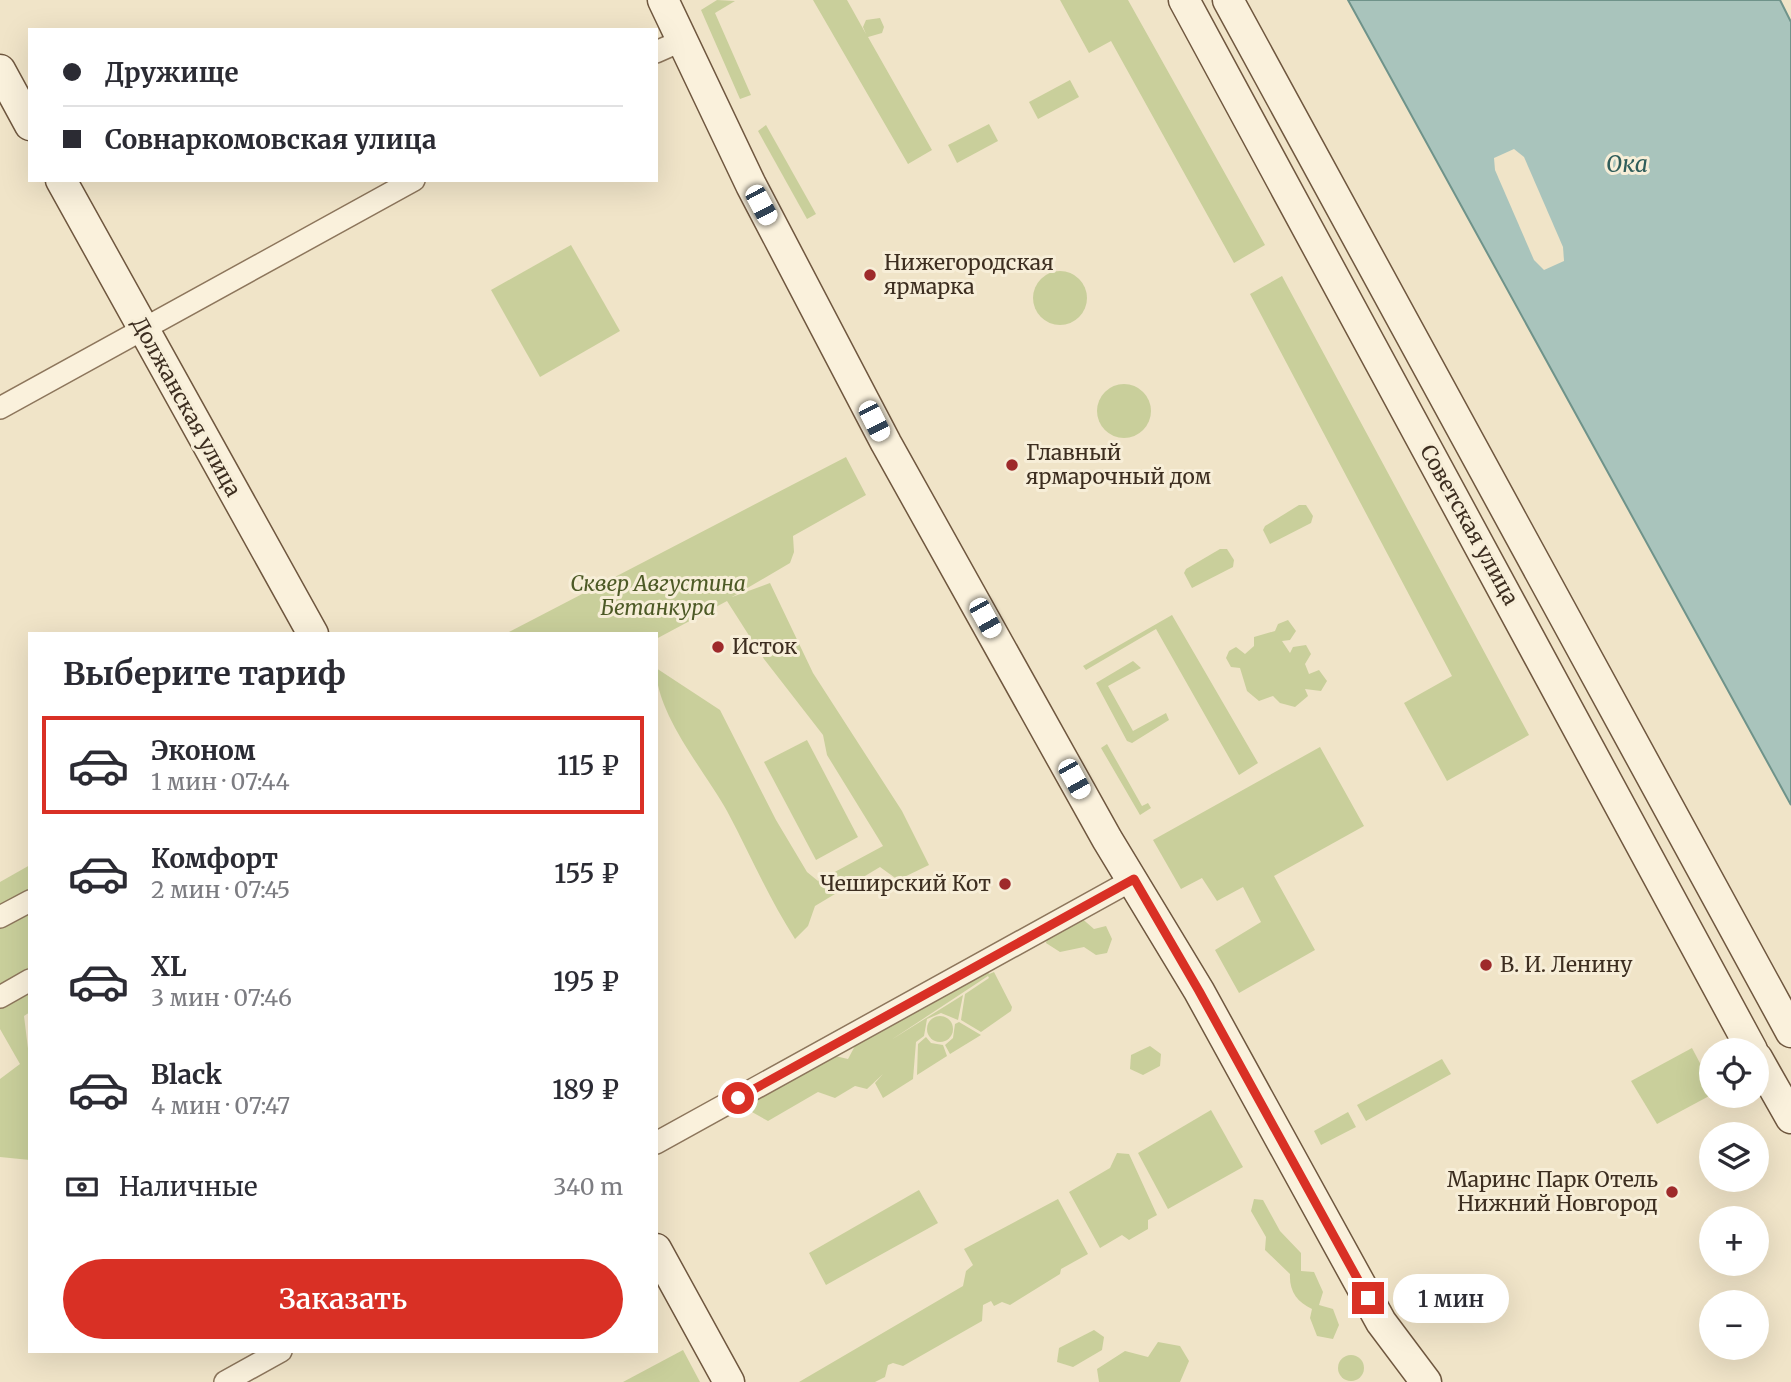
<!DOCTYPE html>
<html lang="ru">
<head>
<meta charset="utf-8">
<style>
	body { margin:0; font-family:Merriweather,serif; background:#f2f2f3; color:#2b2b33; height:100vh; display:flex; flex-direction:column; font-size:26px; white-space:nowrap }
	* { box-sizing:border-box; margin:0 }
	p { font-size:23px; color:#7c7c81 }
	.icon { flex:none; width:38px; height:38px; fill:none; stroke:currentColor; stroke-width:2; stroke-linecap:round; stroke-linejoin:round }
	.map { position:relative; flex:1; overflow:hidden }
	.details { position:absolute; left:28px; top:632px; width:630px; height:721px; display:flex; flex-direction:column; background:#fff; border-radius:0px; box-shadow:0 7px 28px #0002 }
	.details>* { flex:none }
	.banner { position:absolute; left:28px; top:28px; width:630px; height:154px; border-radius:0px; box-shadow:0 7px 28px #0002; display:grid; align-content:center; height:154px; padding:0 35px; background:#fff }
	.controls { position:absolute; left:1699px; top:1038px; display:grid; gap:14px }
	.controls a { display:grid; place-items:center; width:70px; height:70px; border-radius:50%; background:#fff; box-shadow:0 7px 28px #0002; font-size:35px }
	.end { position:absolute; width:32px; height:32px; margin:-16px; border:9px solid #d93025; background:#fff; box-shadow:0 0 0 4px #fff }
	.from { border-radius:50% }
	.bubble { position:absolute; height:49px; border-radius:24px; background:#fff; box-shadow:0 7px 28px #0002; font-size:23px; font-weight:600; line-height:49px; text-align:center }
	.car { position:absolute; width:21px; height:42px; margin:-21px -10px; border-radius:9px; box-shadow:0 0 5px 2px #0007; background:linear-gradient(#fff 24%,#345 0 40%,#fff 0 76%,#345 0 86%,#fff 0) }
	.banner b { display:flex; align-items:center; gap:24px; height:66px; font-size:26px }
	.banner b+b { border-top:2px solid #e1e1e2 }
	.banner i { width:18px; height:18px; background:#2b2b33 }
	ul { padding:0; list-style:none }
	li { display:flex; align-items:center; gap:21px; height:98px; margin:0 14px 10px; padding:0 21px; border:4px solid transparent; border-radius:0px }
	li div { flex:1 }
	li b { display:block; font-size:26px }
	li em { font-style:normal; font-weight:600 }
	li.on { border-color:#d93025 }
	li>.icon { width:63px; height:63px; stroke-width:1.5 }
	h2 { padding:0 35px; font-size:32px; line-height:84px }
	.pay { display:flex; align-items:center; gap:18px; height:77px; padding:0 35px; font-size:26px }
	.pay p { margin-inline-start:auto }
	.action { display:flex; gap:14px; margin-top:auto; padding:14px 35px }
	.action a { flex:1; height:80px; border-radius:42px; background:#d93025; color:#fff; font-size:28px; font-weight:600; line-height:80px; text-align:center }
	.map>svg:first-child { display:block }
</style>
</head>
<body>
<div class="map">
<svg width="1791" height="1382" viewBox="0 0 1791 1382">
	<rect width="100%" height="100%" fill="#f0e4c8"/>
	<g fill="#c9cf9b">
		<path d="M 717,0 L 735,1 L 715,13 L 751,95 L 740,99 L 701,10 Z"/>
		<path d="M 813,0 L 847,0 L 866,34 L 863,27 L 866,20 L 880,18 L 884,27 L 882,33 L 868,37 L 932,150 L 908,164 Z"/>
		<path d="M 1060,0 L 1128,0 L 1265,245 L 1234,263 L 1111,41 L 1089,53 Z"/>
		<path d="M 1070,80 L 1079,97 L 1038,119 L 1029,102 Z"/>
		<path d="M 989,124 L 998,141 L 957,163 L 948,145 Z"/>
		<path d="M 766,125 L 816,214 L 807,219 L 758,131 Z"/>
		<path d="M 571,245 L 620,331 L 540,377 L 491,290 Z"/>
		<circle cx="1060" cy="298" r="27"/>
		<path d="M 1282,276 L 1529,735 L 1447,781 L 1404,703 L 1452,676 L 1250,294 Z"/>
		<circle cx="1124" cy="411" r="27"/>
		<path d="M 846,457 L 866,495 L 793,536 L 794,552 L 790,563 L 732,597 L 770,583 L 813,673 L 902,811 L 929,865 L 898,880 L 880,867 L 815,906 L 808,926 L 795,939 C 768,897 750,854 727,811 C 704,770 656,714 656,668 L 720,710 L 776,820 L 807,872 L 818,881 L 883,846 L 827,755 L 823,735 L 764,659 L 727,601 L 656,639 L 656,634 L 507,633 Z"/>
		<path d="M 1299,505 L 1306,505 L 1313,516 L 1311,523 L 1270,544 L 1263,530 L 1265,526 Z"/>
		<path d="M 1220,549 L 1227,549 L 1234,560 L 1233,567 L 1192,588 L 1184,573 L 1186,569 Z"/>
		<path d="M 1172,615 L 1258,763 L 1239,775 L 1156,629 L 1086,670 L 1083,666 Z"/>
		<path d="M 1288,620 L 1296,631 L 1290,640 L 1282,641 L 1290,653 L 1293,647 L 1306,645 L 1311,654 L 1305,664 L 1309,674 L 1319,670 L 1327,681 L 1321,691 L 1305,689 L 1308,696 L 1295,707 L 1280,703 L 1273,696 L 1259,701 L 1247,691 L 1240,668 L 1231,667 L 1226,658 L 1229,651 L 1236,647 L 1245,654 L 1254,646 L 1254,637 L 1275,631 L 1278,624 Z"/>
		<path d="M 1133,661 L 1141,668 L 1108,686 L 1133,731 L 1166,713 L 1169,720 L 1132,743 L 1127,741 L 1096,683 Z"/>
		<path d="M 807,740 L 858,837 L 816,860 L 764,762 Z"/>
		<path d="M 1107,744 L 1142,806 L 1148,803 L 1151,808 L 1140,815 L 1101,748 Z"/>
		<path d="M 1320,747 L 1364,826 L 1274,876 L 1315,950 L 1239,993 L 1215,950 L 1261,922 L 1243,887 L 1217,901 L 1202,878 L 1181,889 L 1153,840 Z"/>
		<path d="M 30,865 L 30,1012 L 24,1016 L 30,1065 L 30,1160 L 0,1157 L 0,1079 L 20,1064 L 0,1029 L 0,882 Z"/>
		<path d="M 1079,916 L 1094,929 L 1106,926 L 1112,939 L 1107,953 L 1096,955 L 1084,947 L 1060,952 L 1046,943 L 1048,933 Z"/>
		<path d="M 988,971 L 989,974 L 994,972 L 1012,1007 L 1011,1011 L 981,1032 L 961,1020 L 965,994 L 989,978 L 988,976 L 891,1040 L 963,995 L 958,1020 L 941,1013 L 927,1019 L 924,1036 L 916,1042 L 913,1079 L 883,1098 L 875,1083 L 883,1074 L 867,1089 L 855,1086 L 835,1098 L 818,1092 L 768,1121 L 752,1112 L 752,1095 L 764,1088 L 776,1089 L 780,1079 L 803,1065 L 814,1068 L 835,1056 L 848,1059 L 856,1044 Z"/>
		<circle cx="940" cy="1029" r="13"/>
		<path d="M 959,1022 L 981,1035 L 950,1054 L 945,1045 L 953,1038 L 955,1024 Z"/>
		<path d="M 926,1037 L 931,1043 L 943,1045 L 947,1056 L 917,1075 L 918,1044 Z"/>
		<path d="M 1150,1046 L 1161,1054 L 1160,1066 L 1143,1075 L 1130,1069 L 1131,1055 Z"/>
		<path d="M 1692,1048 L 1711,1084 L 1711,1095 L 1657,1124 L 1631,1081 Z"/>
		<path d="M 1442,1059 L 1451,1074 L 1366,1121 L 1357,1105 Z"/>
		<path d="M 1211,1110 L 1243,1167 L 1168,1209 L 1138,1153 Z"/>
		<path d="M 1348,1112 L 1356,1127 L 1321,1145 L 1314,1131 Z"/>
		<path d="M 1117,1153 L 1129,1154 L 1157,1215 L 1148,1220 L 1148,1229 L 1129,1240 L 1122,1235 L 1100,1248 L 1069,1192 L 1110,1168 Z"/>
		<path d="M 919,1190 L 938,1223 L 826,1285 L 809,1253 Z"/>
		<path d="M 1058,1199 L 1088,1254 L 1061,1269 L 1060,1274 L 1010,1305 L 1002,1302 L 994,1306 L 991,1301 L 983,1305 L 982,1321 L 903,1366 L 893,1363 L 888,1365 L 885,1377 L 875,1382 L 799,1382 L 963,1286 L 966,1271 L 973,1265 L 964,1249 Z"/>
		<path d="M 1254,1199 L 1263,1200 L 1280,1231 L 1301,1253 L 1301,1271 L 1314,1272 L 1323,1292 L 1319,1305 L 1333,1309 L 1339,1325 L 1333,1339 L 1317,1336 L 1310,1318 L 1312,1309 C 1297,1302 1289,1291 1290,1274 L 1265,1250 L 1266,1237 L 1251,1211 Z"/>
		<path d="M 1094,1330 L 1104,1337 L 1102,1350 L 1073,1367 L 1057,1362 L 1059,1348 Z"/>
		<path d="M 1158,1342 L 1180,1346 L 1189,1361 L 1180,1382 L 1099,1382 L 1097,1369 L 1125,1351 L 1148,1357 Z"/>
		<path d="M 683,1350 L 700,1382 L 623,1382 Z"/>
		<circle cx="1351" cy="1368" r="13"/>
	</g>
	<path fill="#a9c4bc" stroke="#6f938a" stroke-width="2" d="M 1348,0 L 1780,0 L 1791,22 L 1791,805 Z"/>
	<path fill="#f0e4c8" d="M 1514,149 L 1524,157 L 1563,247 L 1564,261 L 1544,270 L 1534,260 L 1495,170 L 1494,158 Z"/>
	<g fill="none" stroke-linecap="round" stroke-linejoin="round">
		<defs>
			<g id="street">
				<path d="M 656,52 L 681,41"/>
				<path d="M 0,408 L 414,180"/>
				<path d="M 0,917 L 30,901"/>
				<path d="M 0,997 L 30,980"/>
				<path d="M 656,1143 L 1134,879"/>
				<path d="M 225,1382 L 281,1351"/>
			</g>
			<g id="secondary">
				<path d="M 663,0 L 751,185 L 886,443 L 1107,839 L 1199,991 L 1381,1322 L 1426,1382"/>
				<path d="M 1184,0 L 1752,1050"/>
				<path d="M 1228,0 L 1791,1032"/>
				<path d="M 0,70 L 30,125"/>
				<path d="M 61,180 L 313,634"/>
				<path d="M 1757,1058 L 1791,1118"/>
				<path d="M 656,1249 L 729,1382"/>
			</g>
		</defs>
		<use href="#street" stroke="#8d765c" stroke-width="24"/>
		<use href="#secondary" stroke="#6f573f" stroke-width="33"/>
		<use href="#street" stroke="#faf1dc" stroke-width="21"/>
		<use href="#secondary" stroke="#faf1dc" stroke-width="30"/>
	</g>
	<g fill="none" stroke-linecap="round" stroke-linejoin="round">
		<path stroke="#d93025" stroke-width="9" d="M 738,1098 L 1134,879 L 1199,991 L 1368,1298"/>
	</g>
	<g fill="#9e2a2b" stroke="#f7eed8" stroke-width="2.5">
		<circle cx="870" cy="275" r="7"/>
		<circle cx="1012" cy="465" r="7"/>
		<circle cx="718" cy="647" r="7"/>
		<circle cx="1005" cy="884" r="7"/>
		<circle cx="1486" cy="965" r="7"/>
		<circle cx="1672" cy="1192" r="7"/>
	</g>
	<g text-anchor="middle" stroke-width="6" stroke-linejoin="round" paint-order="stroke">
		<g font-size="21" fill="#3d2e20" stroke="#f7eed8" text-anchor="start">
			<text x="884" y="270">Нижегородская<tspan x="884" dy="24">ярмарка</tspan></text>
			<text x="1026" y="460">Главный<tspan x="1026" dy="24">ярмарочный дом</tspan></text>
			<text x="732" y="654">Исток</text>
			<text x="991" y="891" text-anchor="end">Чеширский Кот</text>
			<text x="1500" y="972">В. И. Ленину</text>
			<text x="1658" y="1187" text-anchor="end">Маринс Парк Отель<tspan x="1658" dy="24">Нижний Новгород</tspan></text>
		</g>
		<g font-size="21" fill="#3d2e20" stroke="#f7eed8">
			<text transform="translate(186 407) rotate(61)" y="7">Должанская улица</text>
			<text transform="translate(1469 525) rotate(61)" y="7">Советская улица</text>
		</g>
		<g font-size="21" font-style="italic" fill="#4d5a26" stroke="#f7eed8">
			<text x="658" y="591">Сквер Августина<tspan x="658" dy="24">Бетанкура</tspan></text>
		</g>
		<g font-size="23" font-style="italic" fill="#2f5d5a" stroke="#f7eed8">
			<text x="1627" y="172">Ока</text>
		</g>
	</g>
</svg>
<div class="controls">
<a><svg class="icon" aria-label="locate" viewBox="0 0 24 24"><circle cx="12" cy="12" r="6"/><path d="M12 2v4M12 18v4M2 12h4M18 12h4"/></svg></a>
<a><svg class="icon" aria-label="layers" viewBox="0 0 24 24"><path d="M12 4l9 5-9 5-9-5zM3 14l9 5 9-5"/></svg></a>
<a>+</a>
<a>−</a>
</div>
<i class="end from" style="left:738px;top:1098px"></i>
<i class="end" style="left:1368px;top:1298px"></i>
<div class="bubble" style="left:1393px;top:1274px;width:116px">1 мин</div>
<i class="car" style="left:761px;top:205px;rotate:152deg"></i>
<i class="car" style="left:874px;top:421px;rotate:153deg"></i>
<i class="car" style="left:985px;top:618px;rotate:151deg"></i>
<i class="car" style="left:1074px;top:779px;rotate:151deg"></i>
<div class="banner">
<b><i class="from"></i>Дружище</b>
<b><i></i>Совнаркомовская улица</b>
</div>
<section class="details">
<h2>Выберите тариф</h2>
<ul>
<li class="on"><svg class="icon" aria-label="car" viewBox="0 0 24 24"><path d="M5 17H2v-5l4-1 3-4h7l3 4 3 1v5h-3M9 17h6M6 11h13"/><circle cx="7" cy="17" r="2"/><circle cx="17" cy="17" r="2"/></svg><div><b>Эконом</b><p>1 мин · 07:44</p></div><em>115 ₽</em></li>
<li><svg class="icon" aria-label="car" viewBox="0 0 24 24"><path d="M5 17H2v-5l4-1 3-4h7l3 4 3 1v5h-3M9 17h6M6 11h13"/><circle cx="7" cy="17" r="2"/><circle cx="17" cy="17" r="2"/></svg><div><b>Комфорт</b><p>2 мин · 07:45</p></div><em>155 ₽</em></li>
<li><svg class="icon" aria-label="car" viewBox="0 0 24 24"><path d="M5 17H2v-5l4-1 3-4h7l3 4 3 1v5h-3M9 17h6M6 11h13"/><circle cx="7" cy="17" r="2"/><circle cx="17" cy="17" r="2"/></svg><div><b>XL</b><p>3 мин · 07:46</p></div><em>195 ₽</em></li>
<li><svg class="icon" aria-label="car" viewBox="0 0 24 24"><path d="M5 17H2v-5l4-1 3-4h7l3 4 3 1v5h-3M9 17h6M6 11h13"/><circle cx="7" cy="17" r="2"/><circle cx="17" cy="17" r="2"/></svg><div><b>Black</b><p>4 мин · 07:47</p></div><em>189 ₽</em></li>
</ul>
<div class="pay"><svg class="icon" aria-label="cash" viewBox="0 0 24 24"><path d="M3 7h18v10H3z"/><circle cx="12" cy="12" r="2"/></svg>Наличные<p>340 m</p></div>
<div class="action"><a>Заказать</a></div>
</section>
</div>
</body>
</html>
